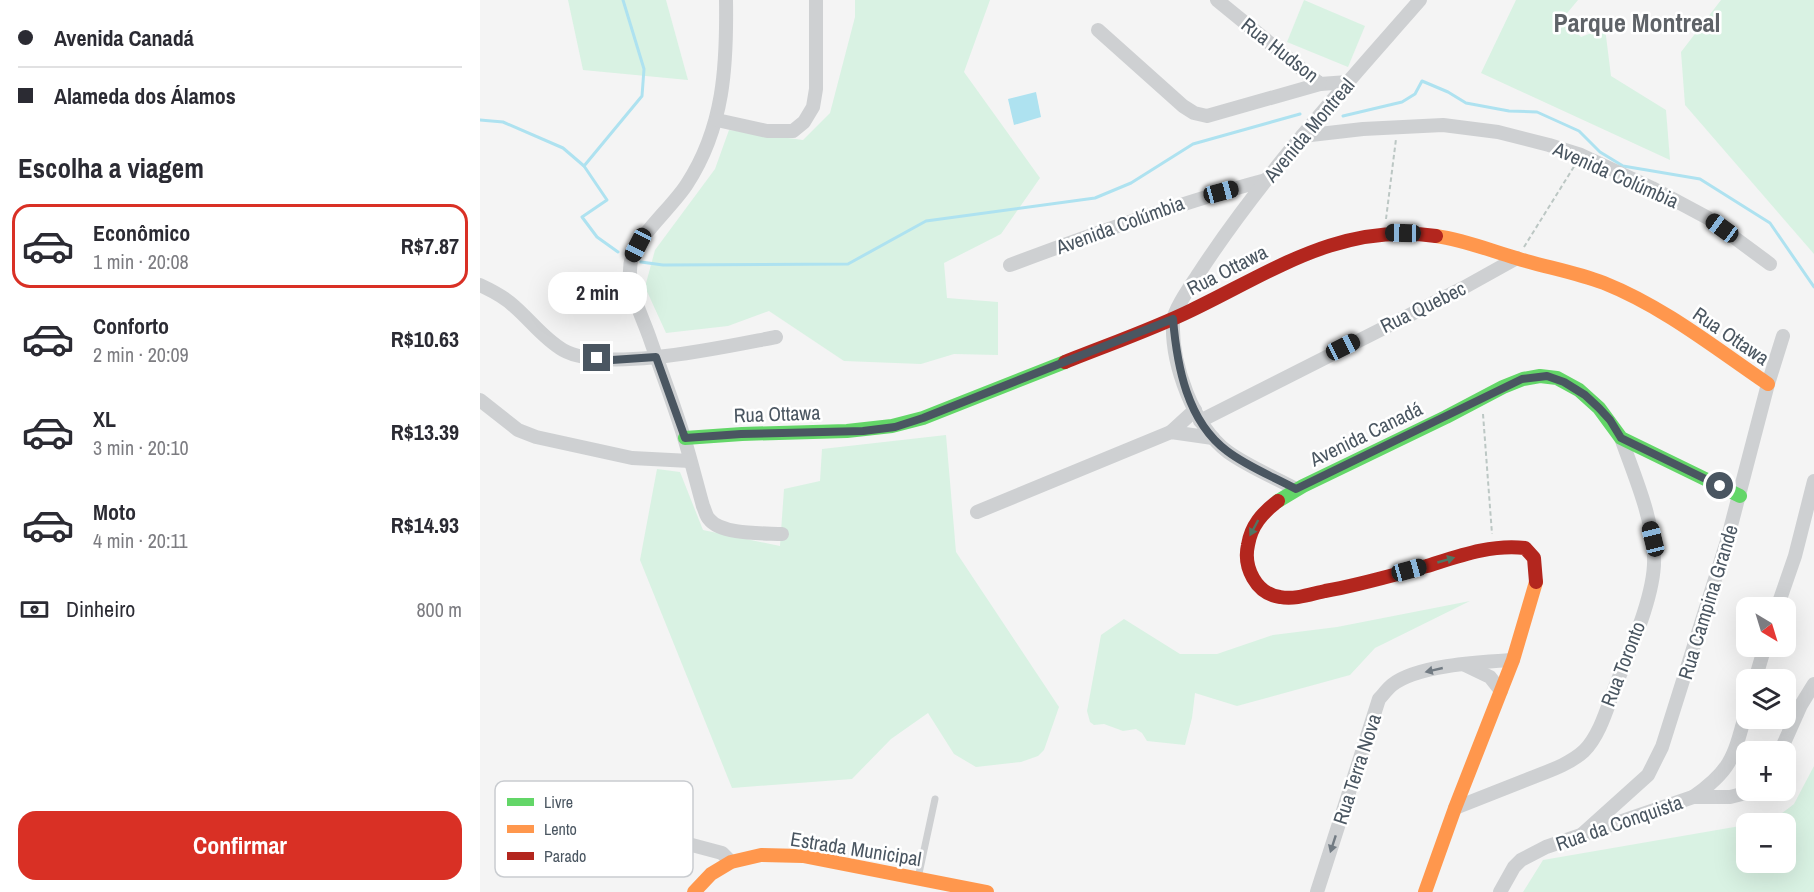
<!DOCTYPE html>
<html lang="pt">
<head>
<meta charset="utf-8">
<style>
	body { margin:0; font-family:"Archivo Narrow",sans-serif; background:#f7f7f7; color:#2b2b33; height:100vh; display:flex; flex-direction:column; font-size:22px; white-space:nowrap }
	* { box-sizing:border-box; margin:0 }
	p { font-size:20px; color:#7c7c81 }
	.icon { flex:none; width:33px; height:33px; fill:none; stroke:currentColor; stroke-width:2; stroke-linecap:round; stroke-linejoin:round }
	.map { position:relative; flex:1; overflow:hidden }
	.details { display:flex; flex-direction:column; background:#fff; width:480px }
	.details>* { flex:none }
	.top-card { display:grid; align-content:center; height:132px; padding:0 18px; background:#fff }
	.needle { width:39px; rotate:142deg }
	.controls { position:absolute; left:1256px; top:597px; display:grid; gap:12px }
	.controls a { display:grid; place-items:center; width:60px; height:60px; border-radius:12px; background:#fff; box-shadow:0 6px 24px #0002; font-size:30px }
	.end { position:absolute; width:27px; height:27px; margin:-14px; border:8px solid #4a5661; background:#fff; box-shadow:0 0 0 3px #fff }
	.from { border-radius:50% }
	.bubble { position:absolute; height:42px; border-radius:18px; background:#fff; box-shadow:0 6px 24px #0002; font-size:20px; font-weight:700; line-height:42px; text-align:center }
	.car { position:absolute; width:18px; height:36px; margin:-18px -9px; border-radius:8px; box-shadow:0 0 4px 2px #0007; background:linear-gradient(#222 24%,#8ab4d8 0 40%,#222 0 76%,#8ab4d8 0 86%,#222 0) }
	.top-card b { display:flex; align-items:center; gap:21px; height:57px; font-size:22px }
	.top-card b+b { border-top:2px solid #e1e1e2 }
	.top-card i { width:15px; height:15px; background:#2b2b33 }
	ul { padding:0; list-style:none }
	li { display:flex; align-items:center; gap:18px; height:84px; margin:0 12px 9px; padding:0 6px; border:3px solid transparent; border-radius:18px }
	li div { flex:1 }
	li b { display:block; font-size:22px }
	li em { font-style:normal; font-weight:700 }
	li.active { border-color:#d93025 }
	li>.icon { width:54px; height:54px; stroke-width:1.5 }
	h2 { padding:0 18px; font-size:27px; line-height:72px }
	.pay { display:flex; align-items:center; gap:15px; height:66px; padding:0 18px; font-size:22px }
	.pay p { margin-inline-start:auto }
	.primary-button { display:flex; gap:12px; margin-top:auto; padding:12px 18px }
	.primary-button a { flex:1; height:69px; border-radius:18px; background:#d93025; color:#fff; font-size:24px; font-weight:700; line-height:69px; text-align:center }
	main { display:flex; flex:1; min-height:0 }
	.map>svg:first-child { display:block }
</style>
</head>
<body>
<main>
<section class="details">
<div class="top-card">
<b><i class="from"></i>Avenida Canadá</b>
<b><i></i>Alameda dos Álamos</b>
</div>
<h2>Escolha a viagem</h2>
<ul>
<li class="active"><svg class="icon" aria-label="car" viewBox="0 0 24 24"><path d="M5 17H2v-5l4-1 3-4h7l3 4 3 1v5h-3M9 17h6M6 11h13"/><circle cx="7" cy="17" r="2"/><circle cx="17" cy="17" r="2"/></svg><div><b>Econômico</b><p>1 min · 20:08</p></div><em>R$7.87</em></li>
<li><svg class="icon" aria-label="car" viewBox="0 0 24 24"><path d="M5 17H2v-5l4-1 3-4h7l3 4 3 1v5h-3M9 17h6M6 11h13"/><circle cx="7" cy="17" r="2"/><circle cx="17" cy="17" r="2"/></svg><div><b>Conforto</b><p>2 min · 20:09</p></div><em>R$10.63</em></li>
<li><svg class="icon" aria-label="car" viewBox="0 0 24 24"><path d="M5 17H2v-5l4-1 3-4h7l3 4 3 1v5h-3M9 17h6M6 11h13"/><circle cx="7" cy="17" r="2"/><circle cx="17" cy="17" r="2"/></svg><div><b>XL</b><p>3 min · 20:10</p></div><em>R$13.39</em></li>
<li><svg class="icon" aria-label="car" viewBox="0 0 24 24"><path d="M5 17H2v-5l4-1 3-4h7l3 4 3 1v5h-3M9 17h6M6 11h13"/><circle cx="7" cy="17" r="2"/><circle cx="17" cy="17" r="2"/></svg><div><b>Moto</b><p>4 min · 20:11</p></div><em>R$14.93</em></li>
</ul>
<div class="pay"><svg class="icon" aria-label="cash" viewBox="0 0 24 24"><path d="M3 7h18v10H3z"/><circle cx="12" cy="12" r="2"/></svg>Dinheiro<p>800 m</p></div>
<div class="primary-button"><a>Confirmar</a></div>
</section>
<div class="map">
<svg width="1334" height="892" viewBox="0 0 1334 892">
	<rect width="100%" height="100%" fill="#f4f4f4"/>
	<g fill="#d9f2e3">
		<path d="M 88,0 L 186,0 L 208,80 L 103,70 Z"/>
		<path d="M 375,0 L 510,0 L 484,72 L 560,178 L 521,234 L 464,263 L 467,298 L 518,302 L 518,355 L 474,354 L 441,364 L 364,361 L 289,311 L 248,326 L 186,333 L 165,287 L 175,250 L 235,169 L 249,130 L 323,140 L 350,113 L 375,17 Z"/>
		<path d="M 824,0 L 885,26 L 868,67 L 807,42 Z"/>
		<path d="M 1036,0 L 1098,0 L 1083,18 L 1101,37 L 1125,28 L 1131,76 L 1186,110 L 1190,160 L 1001,73 Z"/>
		<path d="M 1241,0 L 1334,0 L 1334,254 L 1205,105 L 1201,52 Z"/>
		<path d="M 466,435 L 476,552 L 579,707 L 564,750 L 558,756 L 541,762 L 496,767 L 474,754 L 448,713 L 411,739 L 372,779 L 252,788 L 160,560 L 177,469 L 200,472 L 223,530 L 300,546 L 304,489 L 340,481 L 342,449 Z"/>
		<path d="M 990,601 L 895,648 L 870,675 L 757,706 L 715,693 L 712,718 L 705,745 L 667,741 L 662,733 L 656,729 L 643,731 L 624,724 L 614,725 L 610,722 L 607,711 L 621,635 L 644,619 L 700,654 L 737,654 L 793,635 L 857,627 Z"/>
		<path d="M 1334,766 L 1334,892 L 1043,892 L 1063,860 L 1266,825 L 1266,862 L 1305,862 L 1305,824 L 1274,823 L 1293,820 L 1314,804 Z"/>
	</g>
	<path fill="#aee2f0" d="M 556,92 L 561,117 L 534,125 L 528,99 Z"/>
	<g fill="none" stroke-linecap="round" stroke-linejoin="round">
		<g stroke="#aee2f0" stroke-width="3">
			<path d="M 863,116 L 922,102 L 935,94 L 942,81 L 968,92 L 986,103 L 1029,111 L 1057,112 L 1099,131 L 1120,152 L 1143,166 L 1220,179 L 1290,223 L 1334,287"/>
			<path d="M 0,120 L 23,122 L 83,148 L 104,166 L 127,200 L 102,217 L 117,237 L 138,252"/>
			<path d="M 104,166 L 162,96 L 164,69 L 143,0"/>
			<path d="M 161,262 L 183,265 L 368,264 L 446,221 L 615,198 L 651,183 L 713,144 L 820,114"/>
		</g>
		<g stroke="#bcc7c4" stroke-width="2" stroke-dasharray="4.5 3" stroke-linecap="butt">
			<path d="M 906,219 L 916,139"/>
			<path d="M 1044,247 L 1095,165"/>
			<path d="M 1003,414 L 1012,534"/>
		</g>
		<path stroke="#ced0d2" stroke-width="7" d="M 438,878 L 455,799"/>
		<g stroke="#ced0d2" stroke-width="14">
			<path d="M 246,0 C 247,66 244,127 207,184 C 194,205 158,236 152,257 C 144,283 161,313 169,336 C 180,368 192,399 202,431 C 210,456 216,481 223,506 C 225,510 226,516 229,519 C 241,535 283,533 302,534"/>
			<path d="M 737,0 L 840,84 L 868,82"/>
			<path d="M 618,30 L 703,106 L 714,113 L 727,116 L 840,84"/>
			<path d="M 237,120 L 287,131 L 313,131 L 324,122 L 333,107 L 336,89 L 336,0"/>
			<path d="M 822,136 L 883,129 L 963,125 L 1018,132 L 1069,145 L 1101,155 L 1172,188 L 1228,218 L 1290,264"/>
			<path d="M 530,265 C 615,233 699,203 786,180"/>
			<path d="M 0,285 C 13,291 25,297 35,307 C 51,321 64,339 83,350 C 125,374 248,346 296,337"/>
			<path d="M 0,400 L 38,430 L 56,437 L 152,458 L 210,461"/>
			<path d="M 720,421 L 983,288 L 1037,258"/>
			<path d="M 691,432 L 715,410"/>
			<path d="M 816,489 C 794,477 769,467 748,452 C 713,426 691,363 693,321 C 694,309 712,284 719,273 C 783,175 863,88 940,0"/>
			<path d="M 497,512 L 691,432 L 733,438"/>
			<path d="M 1297,608 L 1315,556 L 1334,481"/>
			<path d="M 985,665 L 1010,677 L 1021,691"/>
			<path d="M 1275,680 L 1285,646"/>
			<path d="M 1300,752 L 1321,705 L 1334,684"/>
			<path d="M 1213,797 C 1252,770 1254,756 1266,712"/>
			<path d="M 975,808 C 1000,798 1026,788 1051,778 C 1069,771 1090,764 1104,751 C 1121,734 1128,704 1137,682 C 1151,648 1176,592 1174,556 C 1172,515 1154,475 1141,438"/>
			<path d="M 133,824 L 242,853 L 251,862"/>
			<path d="M 1098,838 L 1168,775 L 1182,747 L 1247,541 L 1288,384 L 1303,336"/>
			<path d="M 837,892 L 899,699 C 903,695 907,689 912,685 C 937,665 1001,662 1033,660"/>
			<path d="M 1020,892 L 1034,867 L 1041,860 L 1066,847 L 1213,797 L 1250,797 L 1278,790"/>
		</g>
		<g stroke="#63d668" stroke-width="14">
			<path d="M 205,438 L 262,434 L 367,431 L 412,426 L 443,418 L 585,362"/>
			<path d="M 798,501 L 823,486 L 966,417 L 1023,387 L 1043,379 L 1060,376 L 1077,378 L 1099,390 L 1119,408 L 1141,438 L 1260,496"/>
		</g>
		<g stroke="#ff974d" stroke-width="14">
			<path d="M 956,236 C 984,240 1009,250 1036,258 C 1065,267 1095,272 1124,283 C 1184,307 1235,348 1288,384"/>
			<path d="M 214,892 L 231,874 L 251,862 L 281,855 L 323,856 L 507,892"/>
			<path d="M 945,892 L 975,808 L 1033,660 L 1056,582"/>
		</g>
		<g stroke="#b3261e" stroke-width="14">
			<path d="M 585,362 C 627,345 671,330 712,310 C 793,271 861,222 956,236"/>
			<path d="M 798,501 C 782,513 771,526 768,545 C 763,567 776,594 800,597 C 815,600 831,594 845,591 C 880,585 913,575 947,566 C 979,556 1011,544 1045,548 L 1054,558 L 1056,582"/>
		</g>
	</g>
	<defs><path id="oneway-solid" d="M-6-.8H1V-3.2L6.5 0L1 3.2V.8H-6Z" transform="scale(1.5)"/></defs>
	<g fill="#507663">
		<use href="#oneway-solid" transform="translate(774 528) rotate(118)"/>
		<use href="#oneway-solid" transform="translate(966 560) rotate(-16)"/>
	</g>
	<g fill="#727b83">
		<use href="#oneway-solid" transform="translate(954 670) rotate(167)"/>
		<use href="#oneway-solid" transform="translate(853 844) rotate(108)"/>
	</g>
	<g fill="none" stroke-linecap="round" stroke-linejoin="round">
		<path stroke="#4a5661" stroke-width="8" d="M 117,358 L 132,360 L 176,357 L 205,438 L 261,434 L 383,431 L 415,427 L 443,418 L 693,319 C 697,366 707,421 747,451 C 768,467 794,477 816,489 L 1042,379 L 1067,376 L 1084,382 L 1105,395 L 1119,408 L 1130,420 L 1141,438 L 1240,486"/>
	</g>
	<g text-anchor="middle" stroke-width="5" stroke-linejoin="round" paint-order="stroke">
		<g font-size="20" fill="#4a5661" stroke="#fff">
			<text transform="translate(800 50) rotate(38)" y="7">Rua Hudson</text>
			<text transform="translate(829 130) rotate(-50)" y="7">Avenida Montreal</text>
			<text transform="translate(1136 175) rotate(24)" y="7">Avenida Colúmbia</text>
			<text transform="translate(640 225) rotate(-20)" y="7">Avenida Colúmbia</text>
			<text transform="translate(747 270) rotate(-27)" y="7">Rua Ottawa</text>
			<text transform="translate(943 307) rotate(-26)" y="7">Rua Quebec</text>
			<text transform="translate(1251 336) rotate(34)" y="7">Rua Ottawa</text>
			<text transform="translate(297 414) rotate(-2)" y="7">Rua Ottawa</text>
			<text transform="translate(886 434) rotate(-26)" y="7">Avenida Canadá</text>
			<text transform="translate(1228 602) rotate(-73)" y="7">Rua Campina Grande</text>
			<text transform="translate(1143 664) rotate(-69)" y="7">Rua Toronto</text>
			<text transform="translate(877 769) rotate(-72)" y="7">Rua Terra Nova</text>
			<text transform="translate(1139 823) rotate(-19)" y="7">Rua da Conquista</text>
			<text transform="translate(376 849) rotate(9)" y="7">Estrada Municipal</text>
		</g>
		<g font-size="26" font-weight="bold" fill="#5f6368" stroke="#fff">
			<text x="1157" y="32">Parque Montreal</text>
		</g>
	</g>
	<rect x="15" y="781" width="198" height="96" rx="9" fill="#fff" stroke="#c9ccd0" stroke-width="1.5"/>
	<rect x="27" y="798" width="27" height="8" fill="#63d668"/>
	<rect x="27" y="825" width="27" height="8" fill="#ff974d"/>
	<rect x="27" y="852" width="27" height="8" fill="#b3261e"/>
	<g font-size="16" fill="#4a5661">
		<text x="64" y="808">Livre</text>
		<text x="64" y="835">Lento</text>
		<text x="64" y="862">Parado</text>
	</g>
</svg>
<div class="controls">
<a><svg class="needle" viewBox="-14 -14 28 28"><path d="M0-13l5 13h-10z" fill="#e53935"/><path d="M0 13l5-13h-10z" fill="#7c7c81"/></svg></a>
<a><svg class="icon" aria-label="layers" viewBox="0 0 24 24"><path d="M12 4l9 5-9 5-9-5zM3 14l9 5 9-5"/></svg></a>
<a>+</a>
<a>−</a>
</div>
<i class="end from" style="left:1240px;top:486px"></i>
<i class="end" style="left:117px;top:358px"></i>
<div class="bubble" style="left:68px;top:272px;width:99px">2 min</div>
<i class="car" style="left:741px;top:192px;rotate:75deg"></i>
<i class="car" style="left:1242px;top:228px;rotate:306deg"></i>
<i class="car" style="left:923px;top:233px;rotate:271deg"></i>
<i class="car" style="left:158px;top:245px;rotate:207deg"></i>
<i class="car" style="left:863px;top:347px;rotate:63deg"></i>
<i class="car" style="left:1173px;top:539px;rotate:346deg"></i>
<i class="car" style="left:929px;top:570px;rotate:75deg"></i>
</div>
</main>
</body>
</html>
